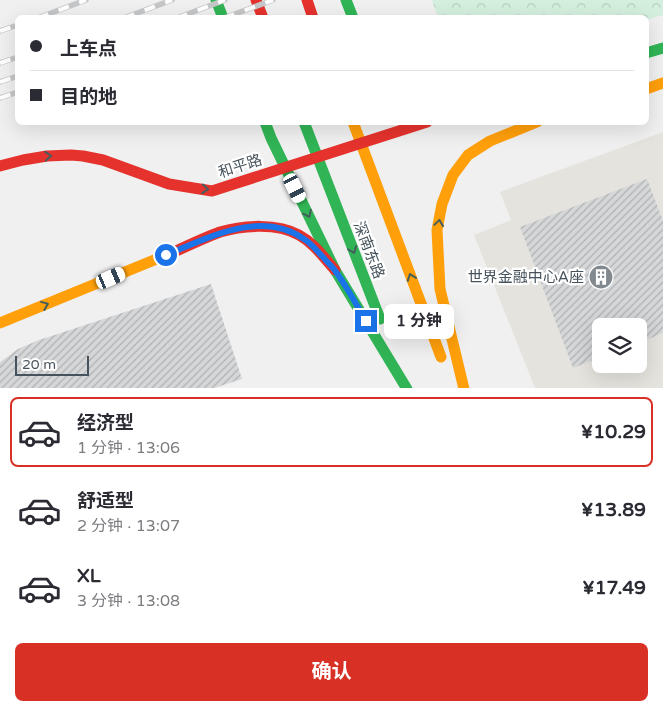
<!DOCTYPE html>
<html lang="zh">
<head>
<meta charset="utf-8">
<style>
	body { margin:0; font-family:"Varela Round","Noto Sans SC",sans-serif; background:#f2f2f3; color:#2b2b33; height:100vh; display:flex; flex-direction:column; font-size:19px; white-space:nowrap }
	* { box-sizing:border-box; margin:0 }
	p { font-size:16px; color:#7c7c81 }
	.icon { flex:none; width:28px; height:28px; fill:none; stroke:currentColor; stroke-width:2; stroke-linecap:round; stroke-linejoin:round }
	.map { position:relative; height:388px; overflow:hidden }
	.drawer { display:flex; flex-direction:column; background:#fff; flex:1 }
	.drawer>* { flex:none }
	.banner { position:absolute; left:15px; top:15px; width:634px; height:110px; border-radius:8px; box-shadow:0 5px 20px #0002; display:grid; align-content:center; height:110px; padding:0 15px; background:#fff }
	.buttons { position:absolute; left:592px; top:318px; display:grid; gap:10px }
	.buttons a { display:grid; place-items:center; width:55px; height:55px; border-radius:8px; background:#fff; box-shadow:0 5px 20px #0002; font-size:25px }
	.scale { position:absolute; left:15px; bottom:12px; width:74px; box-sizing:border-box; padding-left:5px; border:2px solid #47535c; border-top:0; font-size:14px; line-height:18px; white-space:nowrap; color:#47535c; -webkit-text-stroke:4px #fff; paint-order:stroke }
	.end { position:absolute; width:22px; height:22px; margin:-11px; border:6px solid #1a73e8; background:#fff; box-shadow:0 0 0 2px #fff }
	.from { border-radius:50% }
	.bubble { position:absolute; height:35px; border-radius:8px; background:#fff; box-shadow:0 5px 20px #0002; font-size:16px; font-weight:700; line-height:35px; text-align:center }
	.car { position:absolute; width:15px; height:30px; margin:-15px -8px; border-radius:6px; box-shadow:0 0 4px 1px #0007; background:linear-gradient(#fff 24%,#345 0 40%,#fff 0 76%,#345 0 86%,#fff 0) }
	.banner b { display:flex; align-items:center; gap:18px; height:48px; font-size:19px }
	.banner b+b { border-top:1px solid #e1e1e2 }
	.banner i { width:12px; height:12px; background:#2b2b33 }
	ul { padding:9px 0 0; list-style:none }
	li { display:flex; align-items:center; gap:15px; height:70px; margin:0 10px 8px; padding:0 5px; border:2px solid transparent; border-radius:8px }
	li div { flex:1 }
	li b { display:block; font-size:19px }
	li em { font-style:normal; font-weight:700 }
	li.active { border-color:#d93025 }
	li>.icon { width:45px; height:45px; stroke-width:1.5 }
	.primary-button { display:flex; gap:10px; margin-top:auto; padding:10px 15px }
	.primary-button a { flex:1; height:58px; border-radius:8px; background:#d93025; color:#fff; font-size:20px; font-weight:700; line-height:58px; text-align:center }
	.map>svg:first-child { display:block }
</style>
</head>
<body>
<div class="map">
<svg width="663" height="389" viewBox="0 0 663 389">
	<defs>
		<pattern id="forest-crowns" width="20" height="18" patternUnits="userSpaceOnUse" patternTransform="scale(1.25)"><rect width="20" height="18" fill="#d4efde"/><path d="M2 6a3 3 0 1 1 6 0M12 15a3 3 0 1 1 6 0" fill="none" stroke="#b7cfc1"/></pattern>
		<pattern id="building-hatch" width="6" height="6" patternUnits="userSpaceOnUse" patternTransform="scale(1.25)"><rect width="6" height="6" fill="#d6d7d8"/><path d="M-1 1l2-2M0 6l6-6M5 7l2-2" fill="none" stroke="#afb1b2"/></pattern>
	</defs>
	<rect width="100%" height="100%" fill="#f0f0f0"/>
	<path fill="#e5e3de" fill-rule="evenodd" d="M 663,132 L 663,388 L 535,388 L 474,235 L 511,220 L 500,192 ZM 601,326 L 639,326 L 639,364 L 601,364 Z"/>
	<path fill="url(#forest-crowns)" d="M 432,0 L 663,0 L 663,15 L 646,20 L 646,18 L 438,17 Z"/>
	<g fill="url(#building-hatch)">
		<path d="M 647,179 L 663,221 L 663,333 L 639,343 L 639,326 L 601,326 L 601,357 L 573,368 L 520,227 Z"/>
		<path d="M 211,284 L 242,379 L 211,389 L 0,389 L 0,362 L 18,349 L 39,340 Z"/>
	</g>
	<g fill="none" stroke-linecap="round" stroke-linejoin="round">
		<g stroke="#30b455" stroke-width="11">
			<path d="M 216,0 L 223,18"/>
			<path d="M 346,0 L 353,18"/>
			<path d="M 646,53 L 663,48"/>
			<path d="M 265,122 L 271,138 L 335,270 L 407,389"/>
			<path d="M 304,122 L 380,319"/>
		</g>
		<g stroke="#ff9f0a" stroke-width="11">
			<path d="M 646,89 L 663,83"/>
			<path d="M 353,122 L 441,357"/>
			<path d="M 0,323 L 174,252"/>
			<path d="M 464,389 L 440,289 L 437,230 L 442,204 L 453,175 L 468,155 L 490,141 L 537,122"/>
		</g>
		<g stroke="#e5322d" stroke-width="11">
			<path d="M 256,0 L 263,18"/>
			<path d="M 307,0 L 313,18"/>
			<path d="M 174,252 C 189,245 204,238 220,232 C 243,225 278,223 299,235 C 314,243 324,258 335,270"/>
		</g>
		<defs>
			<g id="rail">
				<path d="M 38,18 L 86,0"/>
				<path d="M 124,18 L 172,0"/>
				<path d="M 177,18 L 225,0"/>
				<path d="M 224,18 L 273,0"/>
				<path d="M 0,31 L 18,25"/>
				<path d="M 0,63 L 18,57"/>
				<path d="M 0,82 L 18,76"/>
				<path d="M 0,98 L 18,92"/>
			</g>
		</defs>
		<use href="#rail" stroke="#c5c6c8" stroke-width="5.5"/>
		<use href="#rail" stroke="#fff" stroke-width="4" stroke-dasharray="11" stroke-linecap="butt"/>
		<path stroke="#e5322d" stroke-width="11" d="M 0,166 L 23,160 L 47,156 L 71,155 L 83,156 L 103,160 L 169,184 L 212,191 L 427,122"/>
	</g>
	<defs><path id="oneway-chevron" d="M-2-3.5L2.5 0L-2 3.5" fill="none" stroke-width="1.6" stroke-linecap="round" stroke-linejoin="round" transform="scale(1.25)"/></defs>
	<g stroke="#455d5b">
		<use href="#oneway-chevron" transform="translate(48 156) rotate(-5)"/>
		<use href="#oneway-chevron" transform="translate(205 189) rotate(4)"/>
		<use href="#oneway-chevron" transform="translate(308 214) rotate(64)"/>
		<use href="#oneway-chevron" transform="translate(439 223) rotate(-82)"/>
		<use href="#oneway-chevron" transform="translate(353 250) rotate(69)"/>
		<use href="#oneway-chevron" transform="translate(411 277) rotate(-110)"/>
		<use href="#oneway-chevron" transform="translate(45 305) rotate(-22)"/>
	</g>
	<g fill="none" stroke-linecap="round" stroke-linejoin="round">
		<path stroke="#1a73e8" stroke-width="6" d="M 166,255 C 208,238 261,209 304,239 C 312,244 317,251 323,257 C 327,262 332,266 336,272 C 347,287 356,304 366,321"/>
	</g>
	<defs>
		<symbol id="building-disc" viewBox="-11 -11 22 22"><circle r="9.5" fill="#828a90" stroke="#fff"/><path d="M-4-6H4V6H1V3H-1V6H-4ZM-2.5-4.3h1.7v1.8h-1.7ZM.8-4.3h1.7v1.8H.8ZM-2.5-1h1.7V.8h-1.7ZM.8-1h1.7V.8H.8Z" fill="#fff"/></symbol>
	</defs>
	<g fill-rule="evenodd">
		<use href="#building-disc" x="587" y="263" width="28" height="28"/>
	</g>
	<g text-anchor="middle" stroke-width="4.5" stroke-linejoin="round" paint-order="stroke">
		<g font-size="15" fill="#47535c" stroke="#fff">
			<text transform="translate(240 166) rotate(-18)" y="5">和平路</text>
			<text transform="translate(369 250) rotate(69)" y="5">深南东路</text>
		</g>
		<g font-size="15" fill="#47535c" stroke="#fff" text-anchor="end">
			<text x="584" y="282">世界金融中心A座</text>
		</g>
	</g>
</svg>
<div class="buttons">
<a><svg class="icon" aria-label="layers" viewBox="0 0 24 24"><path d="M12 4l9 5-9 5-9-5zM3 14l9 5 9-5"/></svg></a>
</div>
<div class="scale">20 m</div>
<i class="end from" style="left:166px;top:255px"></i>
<i class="end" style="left:366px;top:321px"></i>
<div class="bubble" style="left:384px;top:304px;width:70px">1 分钟</div>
<i class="car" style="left:295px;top:188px;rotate:154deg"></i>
<i class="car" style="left:111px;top:278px;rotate:67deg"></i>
<div class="banner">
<b><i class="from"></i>上车点</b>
<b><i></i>目的地</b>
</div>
</div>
<section class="drawer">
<ul>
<li class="active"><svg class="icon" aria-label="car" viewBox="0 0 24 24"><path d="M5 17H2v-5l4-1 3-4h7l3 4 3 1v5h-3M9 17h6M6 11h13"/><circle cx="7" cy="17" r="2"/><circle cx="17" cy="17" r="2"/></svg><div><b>经济型</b><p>1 分钟 · 13:06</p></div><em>¥10.29</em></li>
<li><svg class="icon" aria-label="car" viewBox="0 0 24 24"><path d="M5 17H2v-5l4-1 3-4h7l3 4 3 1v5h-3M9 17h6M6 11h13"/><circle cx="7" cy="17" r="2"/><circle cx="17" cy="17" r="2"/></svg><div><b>舒适型</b><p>2 分钟 · 13:07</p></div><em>¥13.89</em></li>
<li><svg class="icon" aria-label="car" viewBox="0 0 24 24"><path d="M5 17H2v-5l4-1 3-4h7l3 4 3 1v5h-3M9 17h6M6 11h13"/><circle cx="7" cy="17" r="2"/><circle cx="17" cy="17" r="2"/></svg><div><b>XL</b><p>3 分钟 · 13:08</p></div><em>¥17.49</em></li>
</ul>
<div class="primary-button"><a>确认</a></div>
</section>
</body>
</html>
